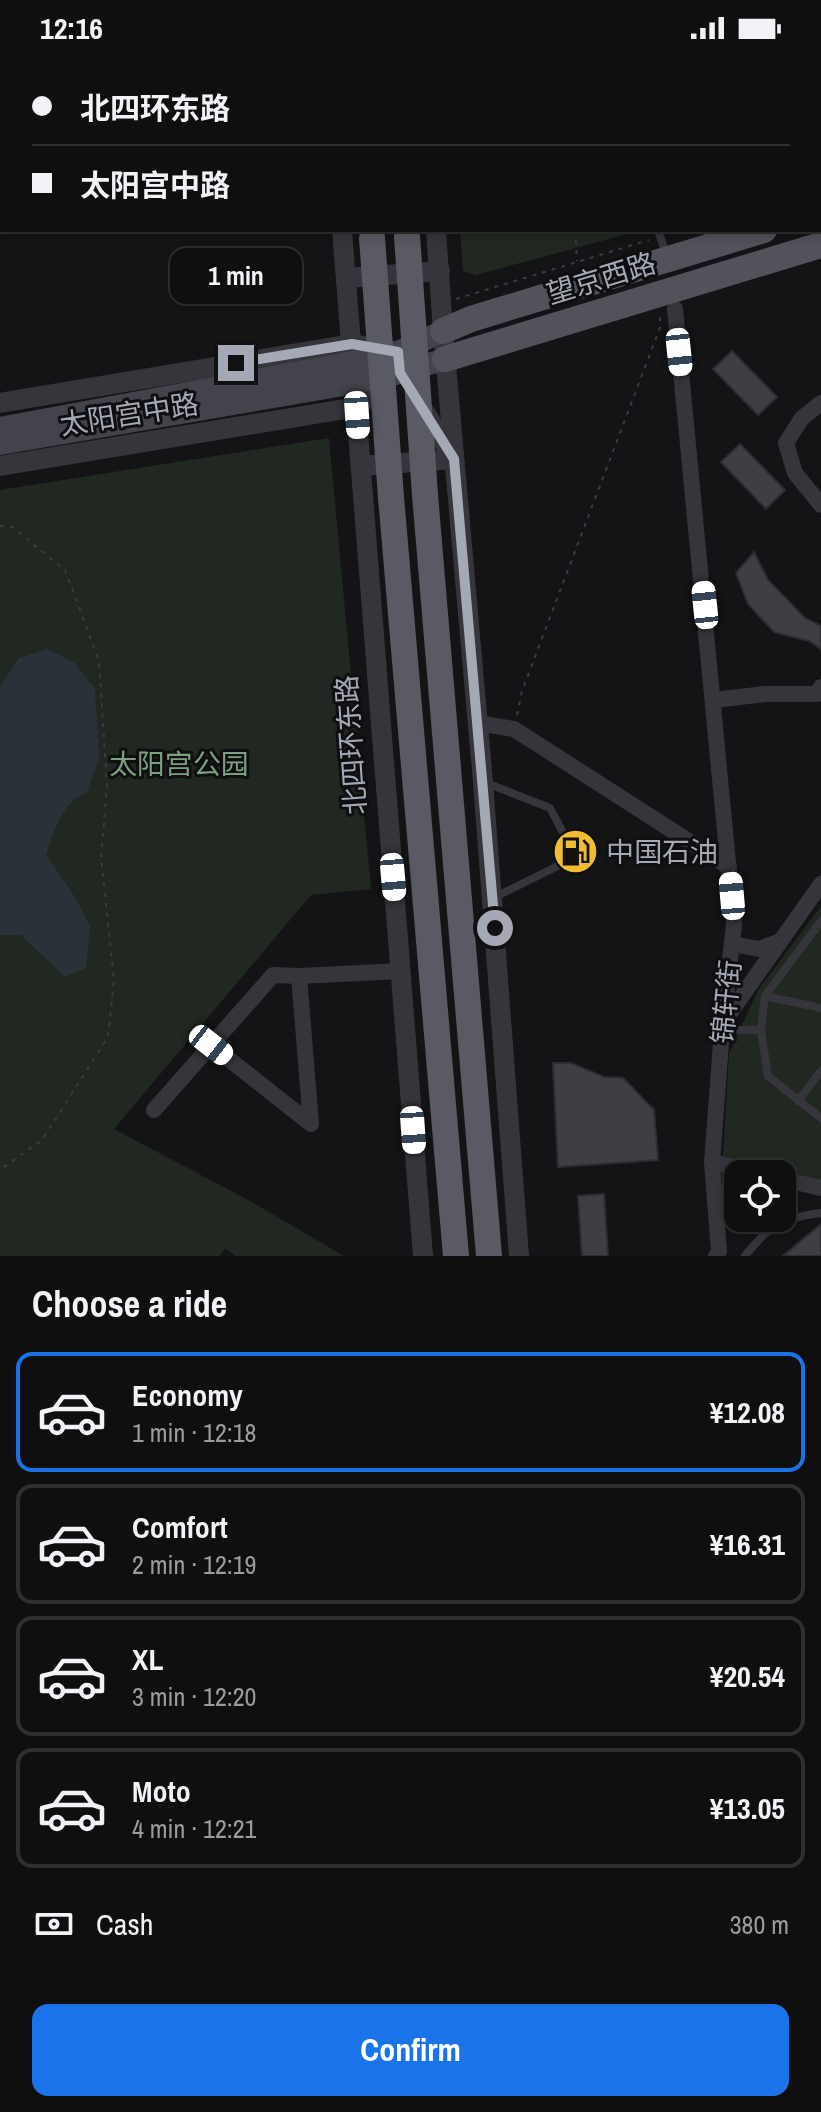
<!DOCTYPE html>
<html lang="en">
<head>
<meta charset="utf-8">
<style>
	body { margin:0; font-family:"Archivo Narrow","Noto Sans SC",sans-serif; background:#1d1d1e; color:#f1f3f6; height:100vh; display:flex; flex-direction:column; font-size:30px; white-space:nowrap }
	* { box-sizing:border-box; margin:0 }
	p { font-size:26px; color:#9b9c9f }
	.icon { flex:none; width:44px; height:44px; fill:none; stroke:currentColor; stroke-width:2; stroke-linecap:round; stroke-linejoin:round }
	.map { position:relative; height:1200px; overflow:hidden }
	.details { display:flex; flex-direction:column; background:#0f0f10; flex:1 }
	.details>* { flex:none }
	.top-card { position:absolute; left:0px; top:0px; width:822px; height:176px; box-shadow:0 4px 12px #0003,0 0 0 2px #2f2f30; display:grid; align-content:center; height:176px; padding:0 32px; background:#0f0f10 }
	.fabs { position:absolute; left:724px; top:1104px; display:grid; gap:16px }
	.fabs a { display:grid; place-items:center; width:72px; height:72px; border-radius:16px; background:#0f0f10; box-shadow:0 4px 12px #0003,0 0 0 2px #2f2f30; font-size:40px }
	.end { position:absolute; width:36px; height:36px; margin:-18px; border:10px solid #a5a9b6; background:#111; box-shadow:0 0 0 4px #111 }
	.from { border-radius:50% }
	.bubble { position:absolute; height:56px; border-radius:16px; background:#0f0f10; box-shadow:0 4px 12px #0003,0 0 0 2px #2f2f30; font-size:26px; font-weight:700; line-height:56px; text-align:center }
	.car { position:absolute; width:24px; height:48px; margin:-24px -12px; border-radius:10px; box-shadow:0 0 6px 2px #0007; background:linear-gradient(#fff 24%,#345 0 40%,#fff 0 76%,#345 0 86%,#fff 0) }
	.top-card b { display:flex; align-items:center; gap:28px; height:76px; font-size:30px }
	.top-card b+b { border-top:2px solid #2f2f30 }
	.top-card i { width:20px; height:20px; background:#f1f3f6 }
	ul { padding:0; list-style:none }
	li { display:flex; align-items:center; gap:24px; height:120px; margin:0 16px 12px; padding:0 16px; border:4px solid #2f2f30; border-radius:16px }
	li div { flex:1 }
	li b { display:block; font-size:30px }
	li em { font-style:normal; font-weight:700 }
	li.current { border-color:#1a73e8 }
	li>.icon { width:72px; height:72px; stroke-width:1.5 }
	h2 { padding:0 32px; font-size:36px; line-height:96px }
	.pay { display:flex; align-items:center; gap:20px; height:88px; padding:0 32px; font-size:30px }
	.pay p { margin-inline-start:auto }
	.button { display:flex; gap:16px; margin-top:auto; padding:16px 32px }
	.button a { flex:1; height:92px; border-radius:16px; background:#1a73e8; color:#fff; font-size:32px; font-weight:700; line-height:92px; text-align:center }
	.status { display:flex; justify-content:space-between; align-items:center; height:56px; padding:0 40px; background:#0f0f10; direction:ltr }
	.status svg { height:22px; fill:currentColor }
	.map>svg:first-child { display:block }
</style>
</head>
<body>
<div class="status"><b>12:16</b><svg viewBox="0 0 49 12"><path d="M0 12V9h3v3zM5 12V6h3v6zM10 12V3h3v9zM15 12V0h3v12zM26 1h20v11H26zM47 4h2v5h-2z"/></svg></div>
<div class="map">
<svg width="821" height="1200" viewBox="0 0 821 1200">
	<rect width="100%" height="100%" fill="#141416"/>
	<g fill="#202821">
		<path d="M 0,0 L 255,0 L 255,2 L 2,2 L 0,36 Z"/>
		<path d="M 460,174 L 642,174 L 476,219 L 463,215 Z"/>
		<path d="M 329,382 L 371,833 L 311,839 L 114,1073 L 252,1146 L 344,1200 L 235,1200 L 225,1192 L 220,1200 L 0,1200 L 0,434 Z"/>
		<path d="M 821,850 L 821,1124 L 723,1101 L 729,998 L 758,934 Z"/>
	</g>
	<path fill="#2a3239" d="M 48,593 L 75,607 L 95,633 L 99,703 L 87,736 C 62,747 54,774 46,799 L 70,833 L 90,869 L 86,912 L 65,921 L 21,879 L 0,879 L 0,631 L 19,602 Z"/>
	<g fill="#3e3e43" stroke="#2e2e32" stroke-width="2">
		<path d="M 732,295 L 777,341 L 758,359 L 713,313 Z"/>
		<path d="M 740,388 L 785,434 L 766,453 L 721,406 Z"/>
		<path d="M 754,496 L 768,524 L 805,562 L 821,570 L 821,593 L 809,585 L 774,576 L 748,548 L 736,517 Z"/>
		<path d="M 553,1007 L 571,1007 L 604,1021 L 623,1022 L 654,1054 L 658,1104 L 558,1111 Z"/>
		<path d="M 604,1138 L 608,1200 L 582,1200 L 578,1140 Z"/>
		<path d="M 821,1168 L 821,1200 L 783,1200 Z"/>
	</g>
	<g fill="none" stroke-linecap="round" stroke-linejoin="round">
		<g stroke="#3b3c42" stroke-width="2" stroke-dasharray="4 6" stroke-linecap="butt">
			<path d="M 820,132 L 821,132"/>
			<path d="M 575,174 L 577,205"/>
			<path d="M 670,177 L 681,174"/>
			<path d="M 456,243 L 649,184"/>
			<path d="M 0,470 L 12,471 L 65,514 L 99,605 L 107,730 L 101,801 L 114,924 L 108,981 L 42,1084 L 0,1114"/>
			<path d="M 517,659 L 522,635 L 661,269 L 659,259"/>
		</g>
		<g stroke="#35353b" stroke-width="8">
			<path d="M 609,0 L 610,2"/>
			<path d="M 820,82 L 821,83"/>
			<path d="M 658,174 L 666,198"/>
			<path d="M 484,726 L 550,752 L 576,801 L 493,842"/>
			<path d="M 821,865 L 765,940 L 761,974 L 768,1020 L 821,1062"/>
			<path d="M 765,940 L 821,952"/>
			<path d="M 722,974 L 761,974"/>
			<path d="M 798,1045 L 821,1015"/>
			<path d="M 745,1200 C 769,1169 782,1162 821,1157"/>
		</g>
		<g stroke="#35353b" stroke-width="16">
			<path d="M 675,253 L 734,869 L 722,974 L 712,1106 L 719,1195 L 716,1200"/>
			<path d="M 821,347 L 802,362 L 786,387 L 795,417 L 821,449"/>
			<path d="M 714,644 L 765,638 L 817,638 L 821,631"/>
			<path d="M 478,667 L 514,673 L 729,811"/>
			<path d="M 732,888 L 759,893 L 778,886"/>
			<path d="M 727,961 L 821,828"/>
			<path d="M 211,989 L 311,1068 L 299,920"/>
			<path d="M 154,1054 L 273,919 L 299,920 L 401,915"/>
			<path d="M 712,1106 L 762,1118"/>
			<path d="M 782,1123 L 821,1132"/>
		</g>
		<g stroke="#35353b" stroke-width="20">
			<path d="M 326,0 L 326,2"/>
			<path d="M 424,0 L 424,2"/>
			<path d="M 342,174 L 423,1200"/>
			<path d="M 436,174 L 443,275 L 483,726 L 519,1200"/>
			<path d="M 346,222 L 440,215"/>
			<path d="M 0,347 L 352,288 L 394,295"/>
			<path d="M 0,410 L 357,351 L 365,344"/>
			<path d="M 361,410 L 454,403 L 419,347"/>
		</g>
		<g stroke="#43444b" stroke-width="22">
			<path d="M 0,372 L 353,306 L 398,296 L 443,275"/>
			<path d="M 0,388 L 355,327 L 400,317 L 445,303"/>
		</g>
		<g stroke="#51525a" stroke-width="26">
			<path d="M 820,157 L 821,157"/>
			<path d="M 443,275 L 471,263 L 764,174"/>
			<path d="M 445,303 L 821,189"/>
		</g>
		<g stroke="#595a63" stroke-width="26">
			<path d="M 357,0 L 357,2"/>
			<path d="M 392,0 L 392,2"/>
			<path d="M 425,439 L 489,1200"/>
			<path d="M 391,441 L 456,1200"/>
		</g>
		<g stroke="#595a63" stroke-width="26">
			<path d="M 407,180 L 425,439"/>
			<path d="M 372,182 L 391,441"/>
		</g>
	</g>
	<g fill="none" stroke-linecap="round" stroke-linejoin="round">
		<path stroke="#a5a9b6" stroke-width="10" d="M 236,307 L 352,288 L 398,296 L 400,317 L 454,403 L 495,872"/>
	</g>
	<defs>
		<symbol id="fuel-disc" viewBox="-11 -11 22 22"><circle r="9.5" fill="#f1bd30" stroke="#0f0f11"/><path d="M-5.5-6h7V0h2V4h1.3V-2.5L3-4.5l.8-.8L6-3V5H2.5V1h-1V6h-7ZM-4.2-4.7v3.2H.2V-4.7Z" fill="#111"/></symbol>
	</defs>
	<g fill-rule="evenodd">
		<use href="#fuel-disc" x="550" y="770" width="51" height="51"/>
	</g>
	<g text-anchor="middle" stroke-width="6" stroke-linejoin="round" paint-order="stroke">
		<g font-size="28" fill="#a5a9b6" stroke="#0f0f11">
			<text transform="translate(601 222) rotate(-17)" y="10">望京西路</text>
			<text transform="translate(129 358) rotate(-9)" y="10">太阳宫中路</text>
			<text transform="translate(351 689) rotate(-94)" y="10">北四环东路</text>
			<text transform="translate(726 946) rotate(-84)" y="10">锦轩街</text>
		</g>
		<g font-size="28" fill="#7ca181" stroke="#0f0f11">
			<text x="179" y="718">太阳宫公园</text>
		</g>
		<g font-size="28" fill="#a5a9b6" stroke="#0f0f11" text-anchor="start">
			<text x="606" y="806">中国石油</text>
		</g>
	</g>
</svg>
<div class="fabs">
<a><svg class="icon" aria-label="locate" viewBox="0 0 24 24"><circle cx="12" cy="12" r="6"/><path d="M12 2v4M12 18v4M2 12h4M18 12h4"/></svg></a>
</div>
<i class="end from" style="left:495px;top:872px"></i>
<i class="end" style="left:236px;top:307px"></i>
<div class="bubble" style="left:170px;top:192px;width:132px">1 min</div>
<i class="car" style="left:679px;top:296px;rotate:174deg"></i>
<i class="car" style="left:357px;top:359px;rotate:176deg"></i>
<i class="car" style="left:705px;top:549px;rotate:354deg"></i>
<i class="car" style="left:393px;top:821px;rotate:175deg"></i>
<i class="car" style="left:732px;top:840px;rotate:355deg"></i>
<i class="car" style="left:211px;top:989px;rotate:128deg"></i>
<i class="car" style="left:413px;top:1074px;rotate:176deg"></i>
<div class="top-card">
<b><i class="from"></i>北四环东路</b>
<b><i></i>太阳宫中路</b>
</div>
</div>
<section class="details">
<h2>Choose a ride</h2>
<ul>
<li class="current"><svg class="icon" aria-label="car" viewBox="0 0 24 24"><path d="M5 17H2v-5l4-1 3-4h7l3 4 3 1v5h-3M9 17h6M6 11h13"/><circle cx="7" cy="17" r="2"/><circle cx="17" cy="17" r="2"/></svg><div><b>Economy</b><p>1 min · 12:18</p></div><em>¥12.08</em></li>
<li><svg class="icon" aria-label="car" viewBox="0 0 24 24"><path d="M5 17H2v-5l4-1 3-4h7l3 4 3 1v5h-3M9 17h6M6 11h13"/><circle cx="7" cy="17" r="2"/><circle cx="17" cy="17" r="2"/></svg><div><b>Comfort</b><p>2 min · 12:19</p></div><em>¥16.31</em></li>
<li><svg class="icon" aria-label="car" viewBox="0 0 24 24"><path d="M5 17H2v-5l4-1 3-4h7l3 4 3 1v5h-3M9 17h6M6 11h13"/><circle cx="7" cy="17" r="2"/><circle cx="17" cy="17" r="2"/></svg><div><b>XL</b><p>3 min · 12:20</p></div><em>¥20.54</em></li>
<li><svg class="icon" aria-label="car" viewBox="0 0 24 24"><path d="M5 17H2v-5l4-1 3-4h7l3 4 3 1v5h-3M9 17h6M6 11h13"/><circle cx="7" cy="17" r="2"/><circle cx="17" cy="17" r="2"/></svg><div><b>Moto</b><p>4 min · 12:21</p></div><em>¥13.05</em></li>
</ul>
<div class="pay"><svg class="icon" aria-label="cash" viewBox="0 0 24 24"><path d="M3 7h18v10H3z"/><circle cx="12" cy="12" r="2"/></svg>Cash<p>380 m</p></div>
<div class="button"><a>Confirm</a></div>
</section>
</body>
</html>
